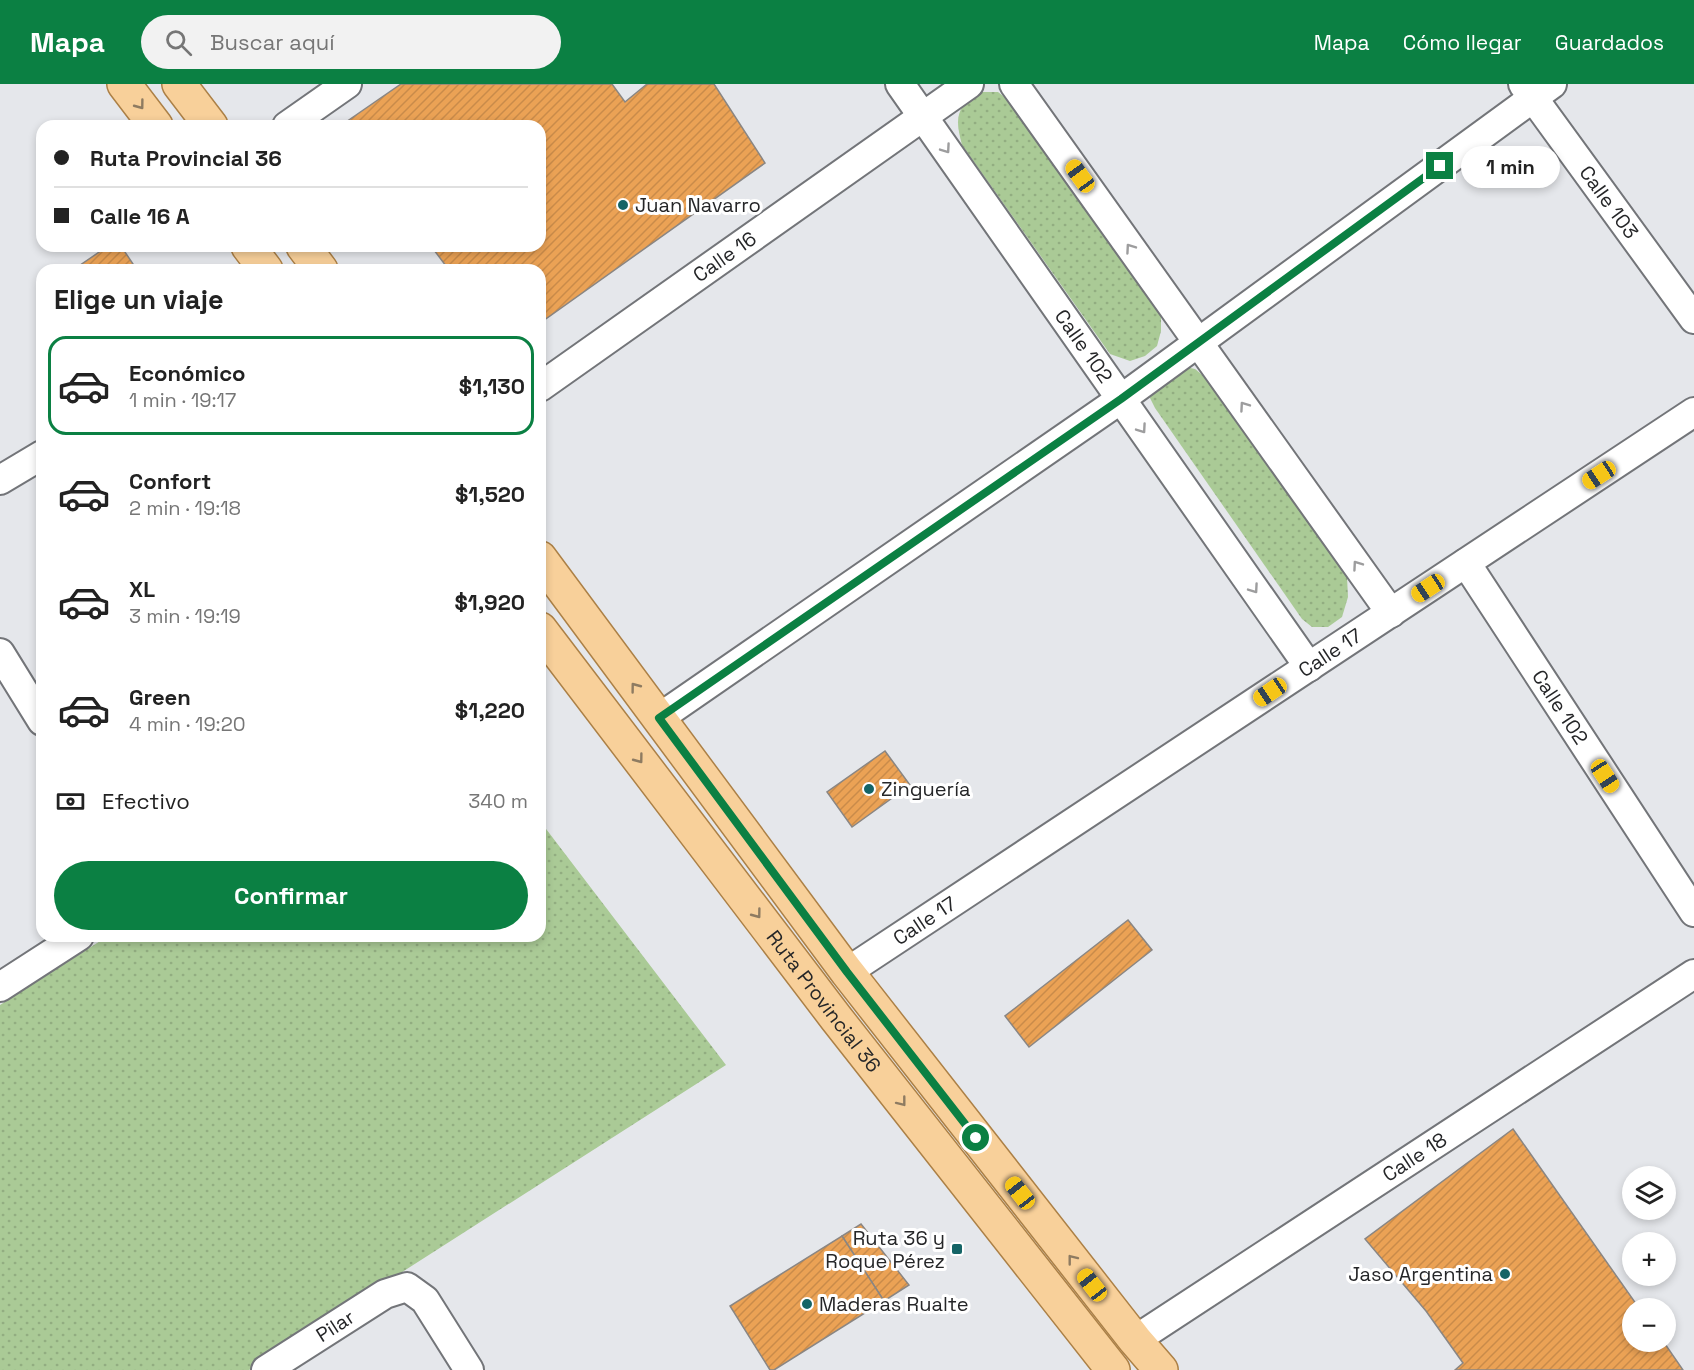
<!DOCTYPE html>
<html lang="es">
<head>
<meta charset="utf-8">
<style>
	body { margin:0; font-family:"Space Grotesk",sans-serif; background:#f2f2f2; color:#222; height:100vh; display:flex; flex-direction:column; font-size:22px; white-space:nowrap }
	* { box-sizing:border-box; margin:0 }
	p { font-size:20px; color:#767676 }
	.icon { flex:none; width:33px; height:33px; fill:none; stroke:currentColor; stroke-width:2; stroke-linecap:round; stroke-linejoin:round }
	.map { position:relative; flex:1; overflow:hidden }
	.side { position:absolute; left:36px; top:180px; width:510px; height:678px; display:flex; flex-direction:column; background:#fff; border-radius:18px; box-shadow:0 3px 9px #0003 }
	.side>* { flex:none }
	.banner { position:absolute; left:36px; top:36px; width:510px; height:132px; border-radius:18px; box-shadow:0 3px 9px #0003; display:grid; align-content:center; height:132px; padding:0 18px; background:#fff }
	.buttons { position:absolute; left:1622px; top:1082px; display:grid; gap:12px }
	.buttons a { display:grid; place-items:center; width:54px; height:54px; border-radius:50%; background:#fff; box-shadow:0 3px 9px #0003; font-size:30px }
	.end { position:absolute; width:27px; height:27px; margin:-14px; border:8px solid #0b8043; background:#fff; box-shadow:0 0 0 3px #fff }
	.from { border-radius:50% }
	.bubble { position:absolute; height:42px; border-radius:21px; background:#fff; box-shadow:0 3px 9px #0003; font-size:20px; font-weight:700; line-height:42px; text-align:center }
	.car { position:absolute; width:18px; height:36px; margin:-18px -9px; border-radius:8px; box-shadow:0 0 4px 2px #0007; background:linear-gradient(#f5c518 24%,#345 0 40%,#f5c518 0 76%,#345 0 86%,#f5c518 0) }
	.banner b { display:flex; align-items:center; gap:21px; height:57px; font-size:22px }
	.banner b+b { border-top:2px solid #e0e0e0 }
	.banner i { width:15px; height:15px; background:#222 }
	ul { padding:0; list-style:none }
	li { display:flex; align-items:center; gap:18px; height:99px; margin:0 12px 9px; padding:0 6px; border:3px solid transparent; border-radius:18px }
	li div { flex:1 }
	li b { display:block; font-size:22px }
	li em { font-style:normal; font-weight:700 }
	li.active { border-color:#0b8043 }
	li>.icon { width:54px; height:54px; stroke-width:1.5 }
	h2 { padding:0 18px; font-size:27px; line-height:72px }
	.pay { display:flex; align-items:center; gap:15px; height:66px; padding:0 18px; font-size:22px }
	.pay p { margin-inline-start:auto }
	.cta { display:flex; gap:12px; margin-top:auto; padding:12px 18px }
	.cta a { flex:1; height:69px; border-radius:36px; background:#0b8043; color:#fff; font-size:24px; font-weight:700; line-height:69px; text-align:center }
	header { display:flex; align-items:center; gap:36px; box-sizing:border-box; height:84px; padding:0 30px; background:#0b8043; color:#fff }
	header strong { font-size:28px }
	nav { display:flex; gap:33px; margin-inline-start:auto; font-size:21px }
	.search { width:420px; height:54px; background:#f2f2f2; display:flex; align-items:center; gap:15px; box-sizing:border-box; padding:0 21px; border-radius:33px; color:#767676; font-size:22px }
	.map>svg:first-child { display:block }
</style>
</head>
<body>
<header>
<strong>Mapa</strong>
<div class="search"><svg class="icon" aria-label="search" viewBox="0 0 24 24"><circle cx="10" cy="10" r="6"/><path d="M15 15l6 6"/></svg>Buscar aquí</div>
<nav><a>Mapa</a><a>Cómo llegar</a><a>Guardados</a></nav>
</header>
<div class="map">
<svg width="1694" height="1286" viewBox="0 0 1694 1286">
	<defs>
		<pattern id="grass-dots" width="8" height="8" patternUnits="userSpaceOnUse" patternTransform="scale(1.5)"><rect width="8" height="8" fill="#aaca96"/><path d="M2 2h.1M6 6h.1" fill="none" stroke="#92ad81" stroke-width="1.8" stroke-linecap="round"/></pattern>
		<pattern id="building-hatch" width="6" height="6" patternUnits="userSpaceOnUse" patternTransform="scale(1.5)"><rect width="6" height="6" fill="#eba255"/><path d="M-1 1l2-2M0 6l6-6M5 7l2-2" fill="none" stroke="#c98b4a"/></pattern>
	</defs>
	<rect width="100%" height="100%" fill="#e5e7eb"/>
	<g fill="url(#grass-dots)">
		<path d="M 980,8 L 998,8 L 1016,22 L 1161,228 L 1161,247 L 1157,262 L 1145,272 L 1130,277 L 1110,270 L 962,61 C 955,35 955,23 980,8 Z"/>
		<path d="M 1181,282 L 1195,285 L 1211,298 L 1347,493 L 1348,513 L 1342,533 L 1328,543 L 1312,543 L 1302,535 L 1155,324 L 1149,312 L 1153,298 Z"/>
		<path d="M 540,737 L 726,981 L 249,1286 L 0,1286 L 0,921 L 108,852 L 540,852 Z"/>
	</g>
	<g fill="url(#building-hatch)" stroke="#8a8683" stroke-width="1.5">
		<path d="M 401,0 L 612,0 L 625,18 L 647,0 L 714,0 L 765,79 L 540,239 L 540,186 L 449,186 L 431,162 L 540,162 L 540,42 L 345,42 L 343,40 Z"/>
		<path d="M 108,162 L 121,162 L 137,186 L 73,186 Z"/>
		<path d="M 885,667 L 910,701 L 852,743 L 827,708 Z"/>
		<path d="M 1128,836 L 1152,866 L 1029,963 L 1005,932 Z"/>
		<path d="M 1513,1045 L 1639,1224 L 1632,1224 L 1632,1257 L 1663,1257 L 1683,1286 L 1455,1286 L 1463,1279 L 1426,1227 L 1365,1155 Z"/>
		<path d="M 861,1140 L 909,1201 L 884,1217 L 842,1152 Z"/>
		<path d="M 842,1152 L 884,1217 L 774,1286 L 770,1286 L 730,1222 Z"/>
	</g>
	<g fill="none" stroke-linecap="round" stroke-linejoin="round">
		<defs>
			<g id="street">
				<path id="s1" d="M 900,0 L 1309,583"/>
				<path d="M 1014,0 L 1391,529"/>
				<path id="s2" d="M 1523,0 L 1694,235"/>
				<path d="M 287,42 L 347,0"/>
				<path id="s3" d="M 540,303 L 969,0"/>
				<path d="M 0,396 L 42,371"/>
				<path id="s4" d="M 1466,479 L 1694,828"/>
				<path d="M 0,569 L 42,637"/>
				<path d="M 659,634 L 1121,315 L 1552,0"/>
				<path id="s5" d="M 847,888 L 1694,328"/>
				<path d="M 0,903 L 79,852"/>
				<path id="s6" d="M 1135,1256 L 1694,890"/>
				<path id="s7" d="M 266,1286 L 385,1210 L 407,1203 L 425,1216 L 469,1286"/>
			</g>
			<g id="primary">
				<path d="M 124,0 L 156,42"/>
				<path d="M 179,0 L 211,42"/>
				<path d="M 248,162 L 266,186"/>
				<path d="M 303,162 L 321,186"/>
				<path d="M 540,474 L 847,888 L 1135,1256 L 1161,1286"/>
				<path id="s8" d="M 540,545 L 836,934 L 1113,1286"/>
			</g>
		</defs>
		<use href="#street" stroke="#737579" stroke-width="32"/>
		<use href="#primary" stroke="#ac8046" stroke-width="36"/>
		<use href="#street" stroke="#fff" stroke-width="28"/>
		<use href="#primary" stroke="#f8d09a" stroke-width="33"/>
	</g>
	<defs><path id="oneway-chevron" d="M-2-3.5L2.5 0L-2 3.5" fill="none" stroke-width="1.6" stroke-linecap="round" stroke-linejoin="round" transform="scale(1.5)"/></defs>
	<g stroke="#8e7b61">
		<use href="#oneway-chevron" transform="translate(140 21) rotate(53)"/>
		<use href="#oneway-chevron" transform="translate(635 603) rotate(-127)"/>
		<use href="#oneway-chevron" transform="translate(639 675) rotate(53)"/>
		<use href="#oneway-chevron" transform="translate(757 830) rotate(53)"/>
		<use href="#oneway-chevron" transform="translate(902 1018) rotate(52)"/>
		<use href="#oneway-chevron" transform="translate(1072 1175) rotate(-128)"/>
	</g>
	<g stroke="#9d9d9e">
		<use href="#oneway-chevron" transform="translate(946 65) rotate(55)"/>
		<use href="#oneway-chevron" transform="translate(1130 164) rotate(-125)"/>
		<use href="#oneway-chevron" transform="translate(1244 322) rotate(-125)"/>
		<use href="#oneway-chevron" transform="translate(1142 345) rotate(55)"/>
		<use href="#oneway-chevron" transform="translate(1357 481) rotate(-125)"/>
		<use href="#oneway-chevron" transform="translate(1254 505) rotate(55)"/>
	</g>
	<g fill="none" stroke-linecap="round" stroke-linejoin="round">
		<path stroke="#0b8043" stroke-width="8" d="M 976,1054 L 847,888 L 659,634 L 1121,315 L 1440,82"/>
	</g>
	<g fill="#146466" stroke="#fff" stroke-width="2">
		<circle cx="623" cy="121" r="6"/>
		<circle cx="869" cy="705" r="6"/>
		<rect x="951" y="1159" width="12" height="12" rx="3"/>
		<circle cx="1505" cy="1190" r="6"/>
		<circle cx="807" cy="1220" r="6"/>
	</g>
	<g text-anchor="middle" stroke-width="6" stroke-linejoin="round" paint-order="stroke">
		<g font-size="20" fill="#252628" stroke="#fff">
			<text dy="7" stroke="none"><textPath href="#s2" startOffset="146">Calle 103</textPath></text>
			<text dy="7" stroke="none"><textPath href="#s3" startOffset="226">Calle 16</textPath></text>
			<text dy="7" stroke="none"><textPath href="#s1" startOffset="320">Calle 102</textPath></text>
			<text dy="7" stroke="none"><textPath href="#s5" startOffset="579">Calle 17</textPath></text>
			<text dy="7" stroke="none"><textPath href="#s4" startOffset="172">Calle 102</textPath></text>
			<text dy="7" stroke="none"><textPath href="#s5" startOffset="93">Calle 17</textPath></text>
			<text dy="7" stroke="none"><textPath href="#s8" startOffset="468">Ruta Provincial 36</textPath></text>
			<text dy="7" stroke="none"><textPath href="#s6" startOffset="334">Calle 18</textPath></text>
			<text dy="7" stroke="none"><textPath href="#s7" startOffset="82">Pilar</textPath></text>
		</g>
		<g font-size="20" fill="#252628" stroke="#fff" text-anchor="start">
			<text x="635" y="128">Juan Navarro</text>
			<text x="881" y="712">Zinguería</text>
			<text x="945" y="1161" text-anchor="end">Ruta 36 y<tspan x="945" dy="23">Roque Pérez</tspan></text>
			<text x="1493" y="1197" text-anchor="end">Jaso Argentina</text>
			<text x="819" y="1227">Maderas Rualte</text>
		</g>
	</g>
</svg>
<div class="buttons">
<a><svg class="icon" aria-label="layers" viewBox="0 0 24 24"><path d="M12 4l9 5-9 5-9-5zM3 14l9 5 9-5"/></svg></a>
<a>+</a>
<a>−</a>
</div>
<i class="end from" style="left:976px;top:1054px"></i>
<i class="end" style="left:1440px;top:82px"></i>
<div class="bubble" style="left:1461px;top:62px;width:99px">1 min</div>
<i class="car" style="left:1080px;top:92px;rotate:324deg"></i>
<i class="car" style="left:1599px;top:391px;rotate:237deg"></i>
<i class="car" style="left:1428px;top:504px;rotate:237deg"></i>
<i class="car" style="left:1270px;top:608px;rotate:236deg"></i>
<i class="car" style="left:1605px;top:692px;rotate:147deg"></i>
<i class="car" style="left:1020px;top:1109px;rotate:322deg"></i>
<i class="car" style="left:1092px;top:1201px;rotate:322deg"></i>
<div class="banner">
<b><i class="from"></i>Ruta Provincial 36</b>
<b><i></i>Calle 16 A</b>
</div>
<section class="side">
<h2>Elige un viaje</h2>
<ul>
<li class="active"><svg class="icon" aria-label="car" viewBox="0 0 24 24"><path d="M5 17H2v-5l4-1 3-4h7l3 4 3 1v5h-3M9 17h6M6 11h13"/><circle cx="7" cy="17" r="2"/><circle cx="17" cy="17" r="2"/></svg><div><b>Económico</b><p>1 min · 19:17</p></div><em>$1,130</em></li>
<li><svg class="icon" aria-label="car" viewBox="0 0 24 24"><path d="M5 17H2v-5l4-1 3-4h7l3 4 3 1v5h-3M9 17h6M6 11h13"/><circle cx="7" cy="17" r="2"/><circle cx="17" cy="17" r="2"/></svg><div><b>Confort</b><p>2 min · 19:18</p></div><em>$1,520</em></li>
<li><svg class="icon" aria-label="car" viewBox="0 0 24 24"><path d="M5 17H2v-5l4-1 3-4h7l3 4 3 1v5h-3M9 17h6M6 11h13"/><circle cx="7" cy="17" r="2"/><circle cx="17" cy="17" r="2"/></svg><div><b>XL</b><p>3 min · 19:19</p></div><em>$1,920</em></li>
<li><svg class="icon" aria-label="car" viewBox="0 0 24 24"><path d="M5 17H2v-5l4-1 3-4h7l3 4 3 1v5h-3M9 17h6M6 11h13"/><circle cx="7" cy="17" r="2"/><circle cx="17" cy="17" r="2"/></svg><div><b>Green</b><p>4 min · 19:20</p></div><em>$1,220</em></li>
</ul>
<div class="pay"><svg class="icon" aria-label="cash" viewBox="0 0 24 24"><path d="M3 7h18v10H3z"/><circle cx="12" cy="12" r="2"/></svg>Efectivo<p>340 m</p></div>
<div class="cta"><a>Confirmar</a></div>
</section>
</div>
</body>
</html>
